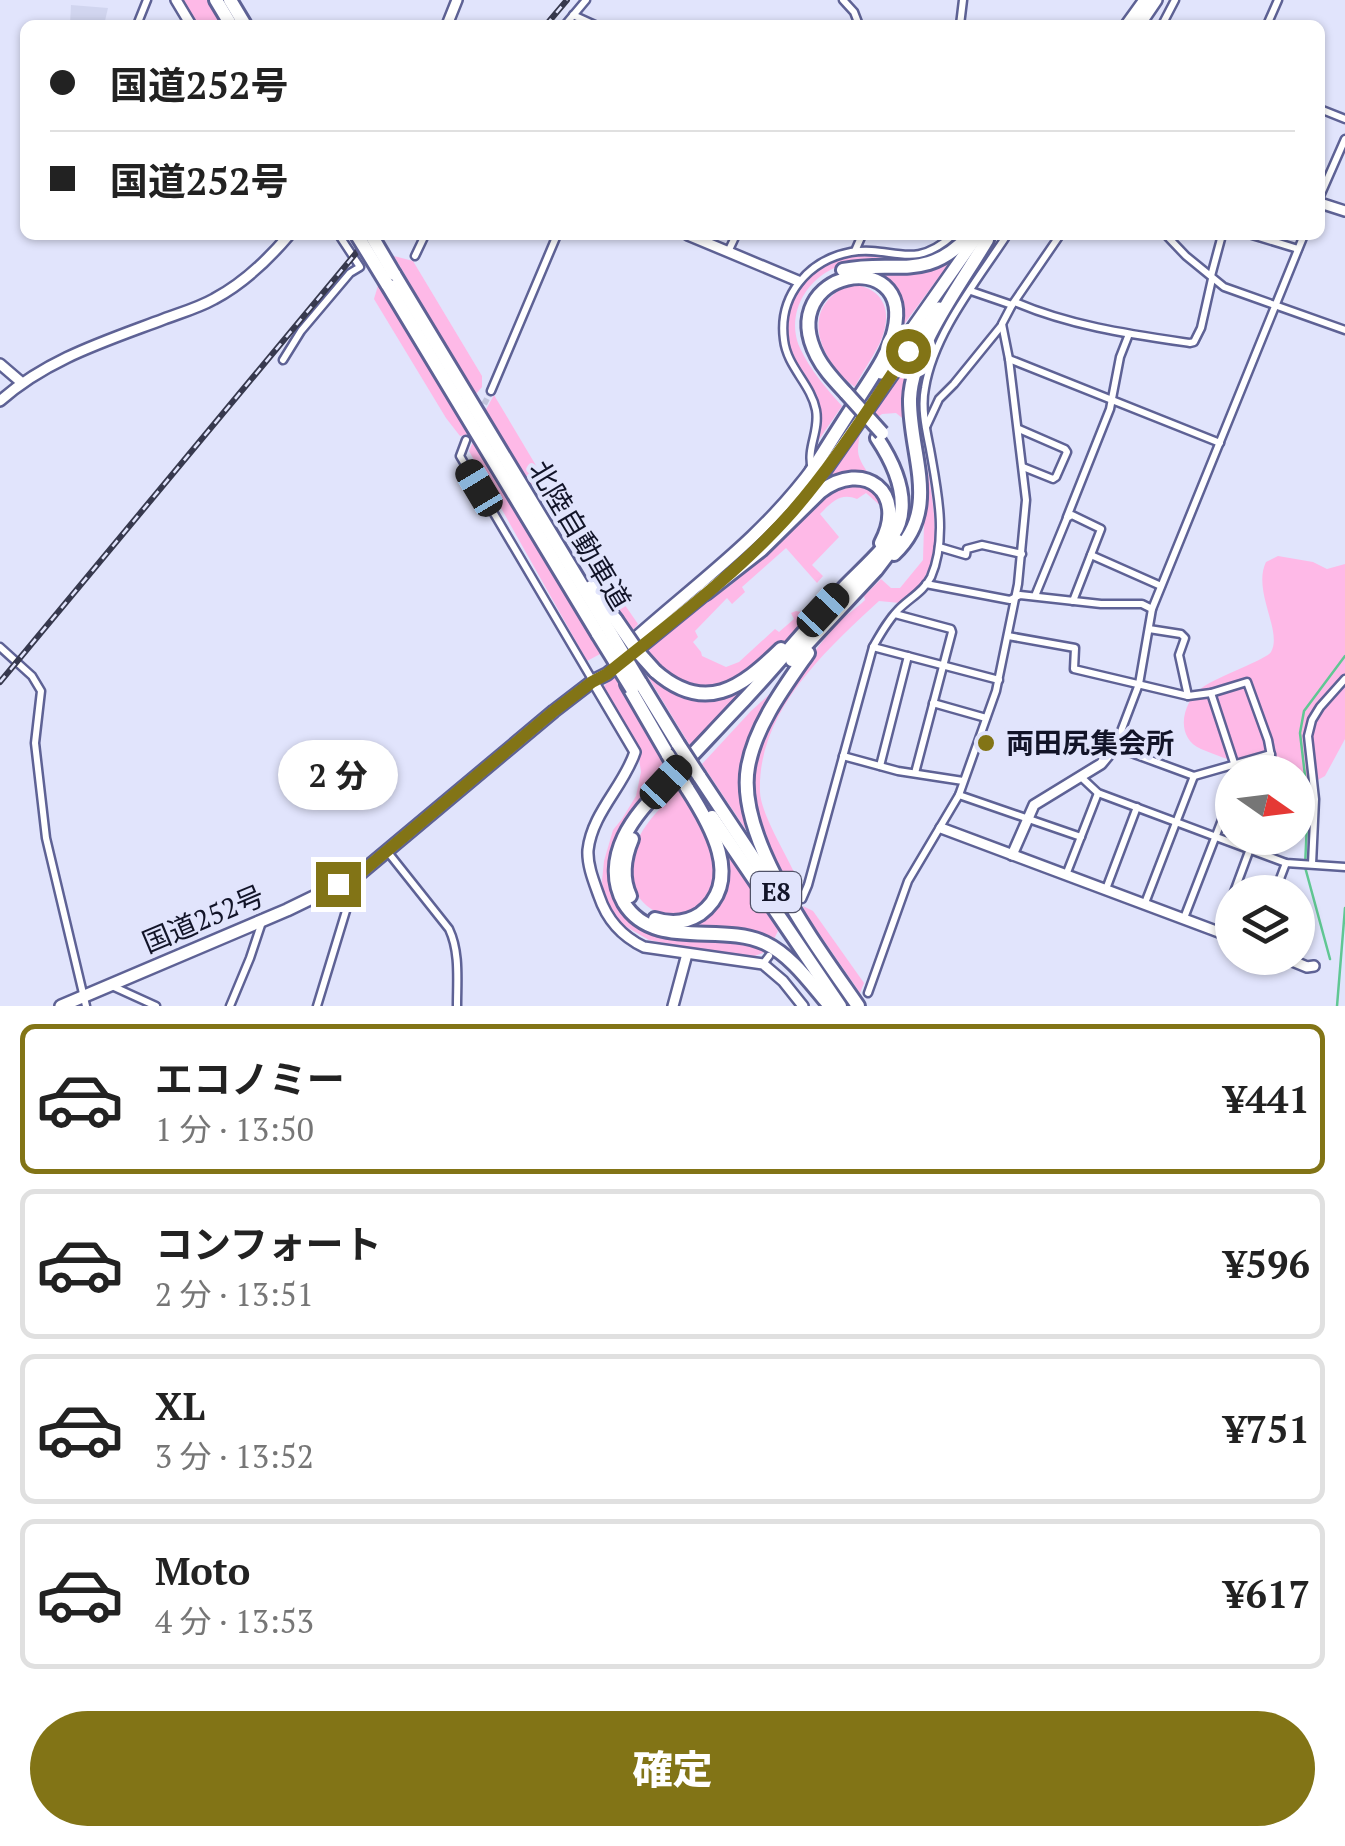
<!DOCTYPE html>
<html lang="ja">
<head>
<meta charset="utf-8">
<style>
	body { margin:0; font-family:"PT Serif","Noto Sans JP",serif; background:#f2f2f2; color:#222; height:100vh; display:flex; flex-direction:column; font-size:38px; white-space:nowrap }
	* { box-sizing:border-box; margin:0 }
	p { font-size:32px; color:#767676 }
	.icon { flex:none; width:55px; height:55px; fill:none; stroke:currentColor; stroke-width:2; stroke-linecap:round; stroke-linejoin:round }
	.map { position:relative; height:1006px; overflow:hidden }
	.sheet { display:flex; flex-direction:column; background:#fff; flex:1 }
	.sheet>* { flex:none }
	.guide { position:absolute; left:20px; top:20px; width:1305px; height:220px; border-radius:15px; box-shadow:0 2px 8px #0004; display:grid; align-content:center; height:220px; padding:0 30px; background:#fff }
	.needle { width:65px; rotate:104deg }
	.controls { position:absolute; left:1215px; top:755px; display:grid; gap:20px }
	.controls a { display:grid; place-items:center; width:100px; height:100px; border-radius:50%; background:#fff; box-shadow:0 2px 8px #0004; font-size:50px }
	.end { position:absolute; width:45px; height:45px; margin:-22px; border:12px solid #827416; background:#fff; box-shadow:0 0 0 5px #fff }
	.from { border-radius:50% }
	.bubble { position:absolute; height:70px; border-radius:35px; background:#fff; box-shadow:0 2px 8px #0004; font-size:32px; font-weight:800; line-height:70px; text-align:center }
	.car { position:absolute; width:30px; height:60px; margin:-30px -15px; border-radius:12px; box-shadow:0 0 8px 2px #0007; background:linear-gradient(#222 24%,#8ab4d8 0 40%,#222 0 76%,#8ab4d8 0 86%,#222 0) }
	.guide b { display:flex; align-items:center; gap:35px; height:95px; font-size:38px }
	.guide b+b { border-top:2px solid #e0e0e0 }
	.guide i { width:25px; height:25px; background:#222 }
	ul { padding:18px 0 0; list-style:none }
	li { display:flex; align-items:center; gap:30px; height:150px; margin:0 20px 15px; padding:0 10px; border:5px solid #e0e0e0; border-radius:15px }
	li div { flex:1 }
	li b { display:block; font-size:38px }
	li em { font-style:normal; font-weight:800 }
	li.on { border-color:#827416 }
	li>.icon { width:90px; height:90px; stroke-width:1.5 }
	.button { display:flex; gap:20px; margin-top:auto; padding:20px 30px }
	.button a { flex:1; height:115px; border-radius:60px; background:#827416; color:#fff; font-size:40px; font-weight:800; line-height:115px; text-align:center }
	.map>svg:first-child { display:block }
</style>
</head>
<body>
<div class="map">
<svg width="1345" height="1006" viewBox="0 0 1345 1006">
	<rect width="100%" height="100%" fill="#e1e4fc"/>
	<path fill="#d1d5ef" d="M 71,5 L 108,8 L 104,25 L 70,25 Z"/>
	<g fill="#feb9e7">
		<path d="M 183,0 L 209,0 L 224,25 L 197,25 Z"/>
		<path d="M 959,250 L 902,327 C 910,298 894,286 871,273 Z"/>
		<path d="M 863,255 L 902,260 C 886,261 870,260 854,262 C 814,268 783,308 800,348 C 810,370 826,388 842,406 L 818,441 C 819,431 822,419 820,410 C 818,393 798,372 791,355 C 768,299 810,260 863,255 Z"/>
		<path d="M 394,256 L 413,261 L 482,376 L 482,387 L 475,395 Z"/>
		<path d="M 379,282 L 468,431 L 466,435 L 460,436 L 446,418 L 374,299 Z"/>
		<path d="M 847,284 C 880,285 894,307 882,338 C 875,355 863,370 855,387 C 833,372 808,335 823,307 C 829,297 837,291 847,284 Z"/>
		<path d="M 926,351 C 923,378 916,402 920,429 C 926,467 946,539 926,575 C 921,586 909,595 900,603 L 879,601 C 825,651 757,712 760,792 C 761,820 802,877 800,891 C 799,894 797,896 796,898 C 781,866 759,833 753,797 C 745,741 801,666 836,625 C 845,615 856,609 865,600 L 864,596 L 881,579 L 891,588 L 900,588 L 923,560 L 925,491 L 914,395 Z"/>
		<path d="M 908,359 L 910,359 L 905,391 L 906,421 L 896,413 L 882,414 L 878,417 L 873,411 Z"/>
		<path d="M 494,395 L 584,546 L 638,624 L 631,632 L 484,413 Z"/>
		<path d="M 861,429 C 856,455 856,454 871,478 L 812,491 Z"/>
		<path d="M 474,439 L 531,539 L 602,653 L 587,661 L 469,451 Z"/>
		<path d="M 863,482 L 877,493 L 883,508 L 866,493 L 857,499 C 840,492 831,503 820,514 L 839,537 L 812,565 L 823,576 L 817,583 L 786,548 L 742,587 L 745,592 L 732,604 L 727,598 L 695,631 L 698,637 L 693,642 L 701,652 L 702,656 L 726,667 L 739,662 L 775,629 L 779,632 L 794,619 L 791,613 L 796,611 L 801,612 L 805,618 L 803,624 C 787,639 757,673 738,682 C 700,699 665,679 642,648 L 731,585 L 827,490 Z"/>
		<path d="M 1278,556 L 1313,562 L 1327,569 L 1345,564 L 1345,739 L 1325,776 L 1316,781 L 1298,780 L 1298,772 C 1263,772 1233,762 1201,749 C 1174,737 1182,701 1203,687 C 1215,678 1267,659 1271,652 C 1283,631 1252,591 1266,562 Z"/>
		<path d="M 639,662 L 697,697 C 714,702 726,696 741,688 L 747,691 L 692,749 Z"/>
		<path d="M 614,676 L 669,772 L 648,795 L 612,869 L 636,924 L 727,936 L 763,948 L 763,953 L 746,959 L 649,940 L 623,925 L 613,913 L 604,897 L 602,881 L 604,861 L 613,830 L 622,819 L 636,796 L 641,772 L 638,751 L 603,687 Z"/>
		<path d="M 781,684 C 737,749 728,777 760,851 L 702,764 L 751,711 Z"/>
		<path d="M 679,789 C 691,806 708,829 714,850 C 718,861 716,877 712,888 C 690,948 597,904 643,830 C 653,815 666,802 679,789 Z"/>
		<path d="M 727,857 L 735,864 L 778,931 L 773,941 C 744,928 717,929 687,928 C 719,915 733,893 727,857 Z"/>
		<path d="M 803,906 L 813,911 L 864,983 L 860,993 L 805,913 Z"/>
	</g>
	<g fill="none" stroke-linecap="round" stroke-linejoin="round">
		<g stroke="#60c793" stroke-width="2.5">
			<path d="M 1330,959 L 1305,867 L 1308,801 L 1300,733 L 1304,711 L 1345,656"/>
			<path d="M 1337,1006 L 1345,908"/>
		</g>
		<path stroke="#c2c5dc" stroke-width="6" stroke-dasharray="6 3" stroke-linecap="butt" d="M 480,412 L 491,391"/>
		<defs>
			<g id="minor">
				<path d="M 843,0 L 854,12 L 859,25"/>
				<path d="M 573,15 L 595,25"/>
				<path d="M 137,25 L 147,0"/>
				<path d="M 565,25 L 586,0"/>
				<path d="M 960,25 L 963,0"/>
				<path d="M 1162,25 L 1175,0"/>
				<path d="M 1267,25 L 1278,0"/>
				<path d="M 1320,109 L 1345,119"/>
				<path d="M 1320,196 L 1345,139"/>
				<path d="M 1166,235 L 1186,256 L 1224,287 L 1345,330"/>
				<path d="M 1252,235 L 1298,249"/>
				<path d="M 855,251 L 862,235"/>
				<path d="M 728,252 L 736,235"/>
				<path d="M 415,256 L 425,235"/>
				<path d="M 1211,276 L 1222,235"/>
				<path d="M 971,291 L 1012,305"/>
				<path d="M 1015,302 C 1071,326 1129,334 1190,343 L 1194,342 L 1201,328 L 1212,279"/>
				<path d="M 1009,359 L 1220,443"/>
				<path d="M 283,360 L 301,331 L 350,273 L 360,267 L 339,235"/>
				<path d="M 491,391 L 557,235"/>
				<path d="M 926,427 L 939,399 L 954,384 L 1002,325"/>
				<path d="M 1019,429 L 1065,449 L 1067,452 L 1056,477 L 1053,479 L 1023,467"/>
				<path d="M 466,440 L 460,456 L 593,681"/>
				<path d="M 812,470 C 806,447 820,432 816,410 C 811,384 787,367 784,340 C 778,296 808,260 851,252 C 893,245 912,272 953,235"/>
				<path d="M 1067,517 L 1110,409 L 1120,357 L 1129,334"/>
				<path d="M 939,547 L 966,555 L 967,549 L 982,545 L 1022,554"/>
				<path d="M 1091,555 L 1161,586"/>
				<path d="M 926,584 L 1010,600 L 1020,595 L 1101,604 L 1142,604 L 1152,609"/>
				<path d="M 1035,596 L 1067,518 L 1072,515 L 1101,529 L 1073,601"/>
				<path d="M 895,614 L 951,629 L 952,632 L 915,773"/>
				<path d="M 1149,629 L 1181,634 L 1185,638 L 1179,655 L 1188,696"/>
				<path d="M 1008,636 L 1075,648 L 1074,669 L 1188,696 L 1211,693 L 1247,682 L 1268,740 L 1274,772"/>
				<path d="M 0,647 L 32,676 L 41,691 L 35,743 L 46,838 L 86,1006"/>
				<path d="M 873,647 L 999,680"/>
				<path d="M 1211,693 L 1237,772"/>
				<path d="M 933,703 L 986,718"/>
				<path d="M 1271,754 L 1194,776 L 1115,747 L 1139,684 L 1152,609 L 1304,235"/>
				<path d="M 843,756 L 898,771 L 963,781"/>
				<path d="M 880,766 L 908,656"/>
				<path d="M 1081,777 L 1098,793 L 1286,863 L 1345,867"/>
				<path d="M 959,795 L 1081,837"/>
				<path d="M 387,851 L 449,929 C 460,952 457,980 457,1006"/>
				<path d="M 1312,864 L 1315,799 L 1308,736 L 1312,720 L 1320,707 L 1345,679"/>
				<path d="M 1066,875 L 1098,793"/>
				<path d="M 1106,889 L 1137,807"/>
				<path d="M 1234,892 L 1254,838"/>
				<path d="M 1275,892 L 1286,863"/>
				<path d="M 802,899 L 808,885 L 873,647 C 881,633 888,620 899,609 C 910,598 924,591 931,577 C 948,538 937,489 930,449 C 926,429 921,408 925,388 C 934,333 977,281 1007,235"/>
				<path d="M 1145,903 L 1194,776"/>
				<path d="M 1298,905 L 1302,907 L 1308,925 L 1298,952"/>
				<path d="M 1184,918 L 1232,794"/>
				<path d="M 1219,932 L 1232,896"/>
				<path d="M 763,964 L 769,956"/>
				<path d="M 112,986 L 156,1006"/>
				<path d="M 868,993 L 908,881 L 959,795 L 996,691 L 1018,584 L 1026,500 L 1009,359 L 1002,324 L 1012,305 L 1060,235"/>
				<path d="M 230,1006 L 250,958 L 262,922"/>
				<path d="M 317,1006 L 356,878"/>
			</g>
			<g id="tertiary">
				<path d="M 176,0 L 191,25"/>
				<path d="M 447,25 L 457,0"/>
				<path d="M 1320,203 L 1345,211"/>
				<path d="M 688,235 L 798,281"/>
				<path d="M 0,364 L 21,382"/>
				<path d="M 0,401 C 47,359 106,341 164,319 C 180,313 198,308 214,299 C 244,283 267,261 289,235"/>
				<path d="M 593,681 L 635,752 C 624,786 592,813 588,850 C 587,865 594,882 599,896 C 607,920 621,936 644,947 L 763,964 L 783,981 L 803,1006"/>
				<path d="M 941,828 L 1232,937"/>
				<path d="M 1012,855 L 1034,805 L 1101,764 L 1115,747"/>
				<path d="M 1285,958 L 1307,967 L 1314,966"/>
				<path d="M 673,1006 L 687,954"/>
			</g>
			<g id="trunk">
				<path d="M 1127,25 L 1145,0"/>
				<path d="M 1139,25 L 1156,0"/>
				<path d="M 881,373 L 978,235"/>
				<path d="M 789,516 L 822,475 L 939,308"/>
				<path d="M 627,646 C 694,585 760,541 815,466"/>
				<path d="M 61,1006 L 287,910 L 357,876 L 554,711 L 593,681 L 607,674 L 710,590"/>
			</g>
			<g id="motorway">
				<path d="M 216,0 L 231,25"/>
				<path d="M 230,0 L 245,25"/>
				<path d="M 843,270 C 897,259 925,283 970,235"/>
				<path d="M 394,274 L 607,627"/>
				<path d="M 387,284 L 598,634"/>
				<path d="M 812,471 C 827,447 842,423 858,399 C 871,378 888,356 894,331 C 915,244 773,270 817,356 C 824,370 835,381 846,393"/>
				<path d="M 894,554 C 942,509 909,454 910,399 C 912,348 961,284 987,240"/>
				<path d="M 591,587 L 616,620"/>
				<path d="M 706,593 L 761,550 L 820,492 C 864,458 908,493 881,543"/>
				<path d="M 808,653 C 785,686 755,726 748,767 C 735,839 819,949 858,1006"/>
				<path d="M 792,660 L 876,570 L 898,541"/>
				<path d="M 655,671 C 705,715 741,688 781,649"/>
				<path d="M 640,682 L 678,744"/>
				<path d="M 627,684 L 668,755"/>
				<path d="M 699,776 L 778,895"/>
				<path d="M 712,817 L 840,1006"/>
				<path d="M 630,896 C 621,877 624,858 632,839"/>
				<path d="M 655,919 C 671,924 686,923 700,914 C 745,881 709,822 687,788"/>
				<path d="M 830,1006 C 811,984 792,956 765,943 C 721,922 653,951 624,903 C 612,882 614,858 624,837 C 636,812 657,793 676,772 C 699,748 721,724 744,700 C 777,665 807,627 840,592 C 856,574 892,545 899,523 C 908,494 893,462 877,438"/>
			</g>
		</defs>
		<use href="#minor" stroke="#5e6295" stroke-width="11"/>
		<use href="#tertiary" stroke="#5e6295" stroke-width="14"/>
		<use href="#trunk" stroke="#5e6295" stroke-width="16"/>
		<use href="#motorway" stroke="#5e6295" stroke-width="18"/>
		<use href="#minor" stroke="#fff" stroke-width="6"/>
		<use href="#tertiary" stroke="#fff" stroke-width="9"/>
		<use href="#trunk" stroke="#fff" stroke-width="11"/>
		<use href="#motorway" stroke="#fff" stroke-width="12"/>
		<defs>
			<g id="rail">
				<path d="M 546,25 L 567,0"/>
				<path d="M 0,682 L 371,235"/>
			</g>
		</defs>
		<use href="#rail" stroke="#37394e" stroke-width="6"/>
		<use href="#rail" stroke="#e1e4fc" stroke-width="2.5" stroke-dasharray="8" stroke-linecap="butt"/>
		<defs>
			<g id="motorway-bridge">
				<path d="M 357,235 L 387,284"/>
				<path d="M 371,235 L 394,274"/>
				<path d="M 846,393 L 882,433"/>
				<path d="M 616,620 L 638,652 L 655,671"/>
				<path d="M 607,627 L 640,682"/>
				<path d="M 598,634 L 632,689"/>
				<path d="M 678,744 L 699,776"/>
				<path d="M 668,755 L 687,788"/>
			</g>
		</defs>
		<use href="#motorway-bridge" stroke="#5e6295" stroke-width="18" stroke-linecap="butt"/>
		<use href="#motorway-bridge" stroke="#fff" stroke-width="12"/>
	</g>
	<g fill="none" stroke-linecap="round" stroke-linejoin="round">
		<path stroke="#827416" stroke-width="12" d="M 338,884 L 357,876 L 554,711 L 592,682 L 607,674 C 670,623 738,573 792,512 C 835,463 871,405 908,351"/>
	</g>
	<circle fill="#827416" stroke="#e1e4fc" stroke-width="4" cx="986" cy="743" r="10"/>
	<g text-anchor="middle" stroke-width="8" stroke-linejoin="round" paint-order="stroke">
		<rect fill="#e1e4fc" stroke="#505268" stroke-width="2.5" x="751" y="872" width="50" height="40" rx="8"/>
		<g font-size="25" font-weight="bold" fill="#121428">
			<text x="776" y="901">E8</text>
		</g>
		<g font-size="28" fill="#121428" stroke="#e1e4fc">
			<text transform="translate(580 535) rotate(59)" y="10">北陸自動車道</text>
			<text transform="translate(203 919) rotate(-23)" y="10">国道252号</text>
		</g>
		<g font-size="28" font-weight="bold" fill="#121428" stroke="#e1e4fc" text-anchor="start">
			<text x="1006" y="753">両田尻集会所</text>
		</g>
	</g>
</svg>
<div class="controls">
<a><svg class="needle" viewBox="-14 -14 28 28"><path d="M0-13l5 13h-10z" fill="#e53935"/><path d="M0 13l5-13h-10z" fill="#767676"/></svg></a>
<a><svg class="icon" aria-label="layers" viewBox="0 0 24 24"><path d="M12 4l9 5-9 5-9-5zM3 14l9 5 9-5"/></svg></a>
</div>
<i class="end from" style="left:908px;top:351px"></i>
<i class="end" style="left:338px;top:884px"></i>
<div class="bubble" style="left:278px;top:740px;width:120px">2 分</div>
<i class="car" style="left:479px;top:488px;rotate:329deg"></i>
<i class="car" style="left:823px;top:610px;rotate:43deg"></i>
<i class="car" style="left:666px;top:782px;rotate:43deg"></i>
<div class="guide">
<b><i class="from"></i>国道252号</b>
<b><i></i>国道252号</b>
</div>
</div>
<section class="sheet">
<ul>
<li class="on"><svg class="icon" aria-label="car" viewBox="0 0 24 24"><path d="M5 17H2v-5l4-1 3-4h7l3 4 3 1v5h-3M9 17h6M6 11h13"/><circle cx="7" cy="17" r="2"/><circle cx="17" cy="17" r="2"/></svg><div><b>エコノミー</b><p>1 分 · 13:50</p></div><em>¥441</em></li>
<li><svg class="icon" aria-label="car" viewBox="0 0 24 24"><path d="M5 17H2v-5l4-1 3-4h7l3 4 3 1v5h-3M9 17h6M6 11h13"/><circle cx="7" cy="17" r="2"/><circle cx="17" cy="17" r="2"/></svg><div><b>コンフォート</b><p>2 分 · 13:51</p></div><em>¥596</em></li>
<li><svg class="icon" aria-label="car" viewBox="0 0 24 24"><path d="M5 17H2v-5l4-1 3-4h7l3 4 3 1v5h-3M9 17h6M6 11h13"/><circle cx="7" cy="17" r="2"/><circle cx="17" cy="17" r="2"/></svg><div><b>XL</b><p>3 分 · 13:52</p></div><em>¥751</em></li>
<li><svg class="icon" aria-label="car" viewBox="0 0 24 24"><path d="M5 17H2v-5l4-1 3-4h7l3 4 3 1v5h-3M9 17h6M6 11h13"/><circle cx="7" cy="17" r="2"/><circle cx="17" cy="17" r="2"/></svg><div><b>Moto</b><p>4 分 · 13:53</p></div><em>¥617</em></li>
</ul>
<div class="button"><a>確定</a></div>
</section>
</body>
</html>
